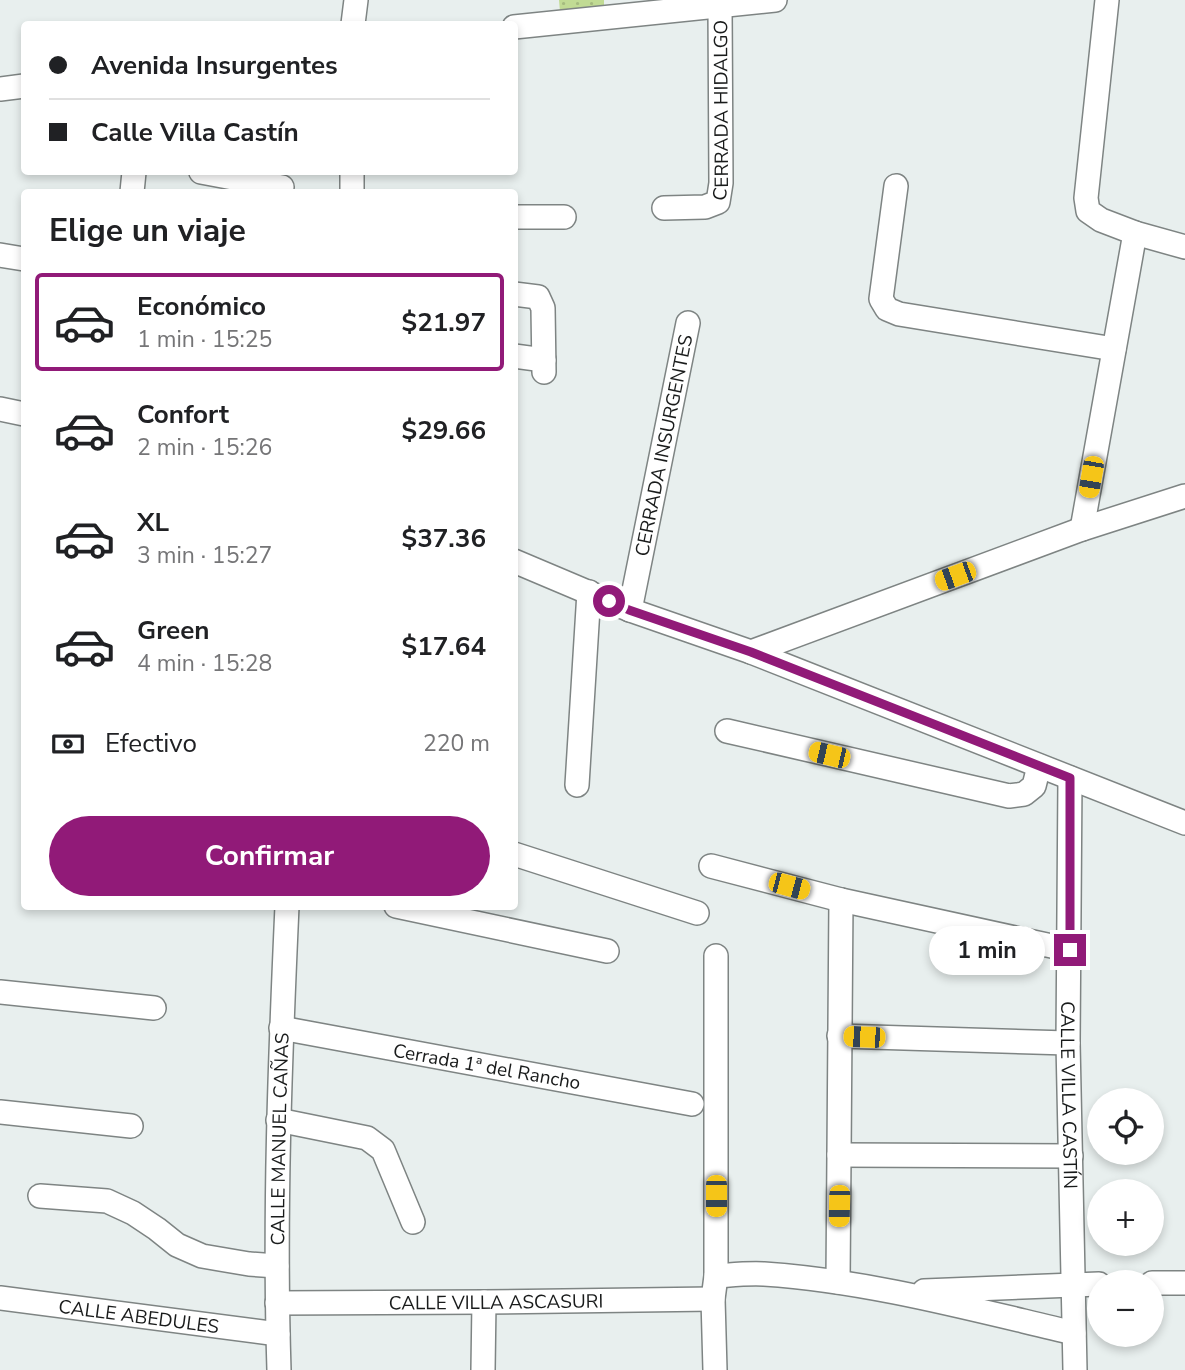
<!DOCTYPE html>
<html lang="es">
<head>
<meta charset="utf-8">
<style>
	body { margin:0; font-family:"Nunito Sans",sans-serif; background:#f2f2f2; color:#202124; height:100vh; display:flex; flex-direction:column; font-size:26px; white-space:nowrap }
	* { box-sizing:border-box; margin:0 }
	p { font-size:23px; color:#757577 }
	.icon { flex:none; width:38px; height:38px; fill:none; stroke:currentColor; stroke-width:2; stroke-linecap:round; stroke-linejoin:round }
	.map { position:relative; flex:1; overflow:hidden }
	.details { position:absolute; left:21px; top:189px; width:497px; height:721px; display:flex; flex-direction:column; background:#fff; border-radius:7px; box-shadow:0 4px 10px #0003 }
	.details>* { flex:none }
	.top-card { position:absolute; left:21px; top:21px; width:497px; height:154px; border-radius:7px; box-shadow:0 4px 10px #0003; display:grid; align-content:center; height:154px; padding:0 28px; background:#fff }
	.fabs { position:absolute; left:1087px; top:1088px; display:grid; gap:14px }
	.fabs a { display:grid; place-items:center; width:77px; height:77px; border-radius:50%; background:#fff; box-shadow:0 4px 10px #0003; font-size:35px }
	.end { position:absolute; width:32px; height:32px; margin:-16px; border:9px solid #911a78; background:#fff; box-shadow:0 0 0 4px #fff }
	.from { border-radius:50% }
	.bubble { position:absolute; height:49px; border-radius:24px; background:#fff; box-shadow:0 4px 10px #0003; font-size:23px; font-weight:700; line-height:49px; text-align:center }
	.car { position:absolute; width:21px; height:42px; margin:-21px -10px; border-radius:9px; box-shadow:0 0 5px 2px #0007; background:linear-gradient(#f5c518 24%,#345 0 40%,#f5c518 0 76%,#345 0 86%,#f5c518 0) }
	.top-card b { display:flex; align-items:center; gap:24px; height:66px; font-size:26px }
	.top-card b+b { border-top:2px solid #e0e0e0 }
	.top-card i { width:18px; height:18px; background:#202124 }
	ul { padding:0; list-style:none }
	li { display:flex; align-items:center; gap:21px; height:98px; margin:0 14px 10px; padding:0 14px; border:4px solid transparent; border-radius:7px }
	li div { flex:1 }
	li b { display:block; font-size:26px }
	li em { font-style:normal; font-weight:700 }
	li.selected { border-color:#911a78 }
	li>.icon { width:63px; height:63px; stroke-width:1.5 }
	h2 { padding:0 28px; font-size:32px; line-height:84px }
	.pay { display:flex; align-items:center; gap:18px; height:77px; padding:0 28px; font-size:26px }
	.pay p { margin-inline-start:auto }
	.cta { display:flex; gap:14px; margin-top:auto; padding:14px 28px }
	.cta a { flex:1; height:80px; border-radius:42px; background:#911a78; color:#fff; font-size:28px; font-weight:700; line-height:80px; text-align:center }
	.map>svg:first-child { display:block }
</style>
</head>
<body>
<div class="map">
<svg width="1185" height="1370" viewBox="0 0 1185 1370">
	<defs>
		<pattern id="grass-dots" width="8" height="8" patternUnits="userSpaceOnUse" patternTransform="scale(1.75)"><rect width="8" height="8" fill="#c1db94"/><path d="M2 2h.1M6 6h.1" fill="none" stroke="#a5bb7f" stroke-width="1.8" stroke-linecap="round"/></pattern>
	</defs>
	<rect width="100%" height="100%" fill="#e8efee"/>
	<path fill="url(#grass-dots)" d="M 559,0 L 604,0 L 604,8 L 560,12 Z"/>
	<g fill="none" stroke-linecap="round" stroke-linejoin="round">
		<defs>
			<g id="minor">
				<path d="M 353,24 L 356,0"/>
				<path d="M 514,27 L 775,0"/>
				<path d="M 0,89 L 24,86"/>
				<path d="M 201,172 L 282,187"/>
				<path d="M 352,172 L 352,192"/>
				<path d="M 896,186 L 881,299 L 887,309 L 899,314 L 1114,349"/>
				<path d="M 132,192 L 134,172"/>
				<path id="s1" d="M 664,208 L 705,207 L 718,202 L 721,183 L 720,7"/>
				<path d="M 514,217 L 564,217"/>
				<path d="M 1135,233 L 1185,247"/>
				<path d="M 0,255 L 24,259"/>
				<path d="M 514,294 L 538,297 L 543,308 L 544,372"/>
				<path d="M 514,356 L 544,360"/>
				<path d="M 0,409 L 24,414"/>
				<path d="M 1082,529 L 1135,233 L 1101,220 L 1088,211 L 1086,198 L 1107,0"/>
				<path d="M 514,561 L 630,610 L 751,652 L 1185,823"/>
				<path id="s2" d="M 630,610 L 688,323"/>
				<path d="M 751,652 L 1082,529 L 1185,496"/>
				<path d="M 727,731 L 1009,796 L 1024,794 L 1034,786 L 1039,766"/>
				<path id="s3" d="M 1070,778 L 1068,1043 L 1075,1370"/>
				<path d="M 577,785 L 589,592"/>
				<path d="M 514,854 L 697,913"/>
				<path d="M 711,866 L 841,900 L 1070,950"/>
				<path d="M 396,906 L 607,951"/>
				<path d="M 0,992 L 154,1008"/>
				<path d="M 281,1028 L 692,1104"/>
				<path d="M 839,1036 L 1068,1043"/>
				<path d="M 0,1112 L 131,1126"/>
				<path d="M 278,1120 L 367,1138 L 383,1150 L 413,1222"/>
				<path d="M 839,1155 L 1071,1156"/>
				<path d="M 40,1196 L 107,1201 L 133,1213 L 157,1229 L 177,1245 L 202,1256 L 249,1264 L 277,1266"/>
				<path d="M 716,1276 C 731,1275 748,1273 764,1274 C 869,1281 971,1309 1074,1333"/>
				<path d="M 838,1282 L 841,900"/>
				<path d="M 1152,1283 L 1185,1283"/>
				<path d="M 924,1291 L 1099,1284"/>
				<path id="s4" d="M 0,1298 L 278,1334"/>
				<path id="s5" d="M 277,1303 L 484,1302 L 713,1299"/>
				<path id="s6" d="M 279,1370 C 274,1215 280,1061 287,906"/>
				<path d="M 483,1370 L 484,1302"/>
				<path d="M 715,1370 L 713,1299 L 716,1276 L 716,956"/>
			</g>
		</defs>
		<use href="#minor" stroke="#7e8483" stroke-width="26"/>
		<use href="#minor" stroke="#fff" stroke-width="23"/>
	</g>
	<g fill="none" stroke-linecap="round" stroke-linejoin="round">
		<path stroke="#911a78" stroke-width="9" d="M 609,601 L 629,610 L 751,652 L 1070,778 L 1070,950"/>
	</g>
	<g text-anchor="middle" stroke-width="6" stroke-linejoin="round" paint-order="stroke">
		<g font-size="19" fill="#191b1b" stroke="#fff">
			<text dy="7" stroke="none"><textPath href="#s1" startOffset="147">CERRADA HIDALGO</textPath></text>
			<text dy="7" stroke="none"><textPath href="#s2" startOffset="168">CERRADA INSURGENTES</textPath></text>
			<text transform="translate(487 1066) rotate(10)" y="7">Cerrada 1ª del Rancho</text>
			<text dy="7" stroke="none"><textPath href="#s3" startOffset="317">CALLE VILLA CASTÍN</textPath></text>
			<text dy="7" stroke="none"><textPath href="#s6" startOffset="231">CALLE MANUEL CAÑAS</textPath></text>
			<text dy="7" stroke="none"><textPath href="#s5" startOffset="219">CALLE VILLA ASCASURI</textPath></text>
			<text dy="7" stroke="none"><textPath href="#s4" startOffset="140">CALLE ABEDULES</textPath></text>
		</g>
	</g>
</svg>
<div class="fabs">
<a><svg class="icon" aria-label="locate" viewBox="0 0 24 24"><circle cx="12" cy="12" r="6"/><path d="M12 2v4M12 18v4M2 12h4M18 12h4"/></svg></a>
<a>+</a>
<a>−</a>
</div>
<i class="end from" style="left:609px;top:601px"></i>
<i class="end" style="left:1070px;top:950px"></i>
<div class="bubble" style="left:929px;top:926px;width:116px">1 min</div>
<i class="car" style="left:1091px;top:477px;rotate:190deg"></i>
<i class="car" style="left:955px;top:576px;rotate:250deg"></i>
<i class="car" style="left:829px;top:755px;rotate:283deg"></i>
<i class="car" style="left:789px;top:886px;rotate:105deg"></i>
<i class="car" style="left:864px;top:1037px;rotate:272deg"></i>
<i class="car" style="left:716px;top:1196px;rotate:180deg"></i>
<i class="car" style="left:839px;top:1206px;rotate:181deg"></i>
<div class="top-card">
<b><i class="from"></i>Avenida Insurgentes</b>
<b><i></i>Calle Villa Castín</b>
</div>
<section class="details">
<h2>Elige un viaje</h2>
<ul>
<li class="selected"><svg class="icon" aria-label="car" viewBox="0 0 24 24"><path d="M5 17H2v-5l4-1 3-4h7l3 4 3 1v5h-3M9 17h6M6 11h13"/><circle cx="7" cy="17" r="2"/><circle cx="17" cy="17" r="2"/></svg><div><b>Económico</b><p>1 min · 15:25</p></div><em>$21.97</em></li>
<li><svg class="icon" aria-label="car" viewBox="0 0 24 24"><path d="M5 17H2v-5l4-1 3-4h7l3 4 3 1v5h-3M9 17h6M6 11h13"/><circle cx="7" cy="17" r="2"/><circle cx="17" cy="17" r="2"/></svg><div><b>Confort</b><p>2 min · 15:26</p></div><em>$29.66</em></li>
<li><svg class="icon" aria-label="car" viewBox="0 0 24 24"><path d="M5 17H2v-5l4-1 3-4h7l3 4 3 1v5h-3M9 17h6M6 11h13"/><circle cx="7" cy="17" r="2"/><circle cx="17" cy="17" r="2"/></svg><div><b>XL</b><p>3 min · 15:27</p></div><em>$37.36</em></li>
<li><svg class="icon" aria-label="car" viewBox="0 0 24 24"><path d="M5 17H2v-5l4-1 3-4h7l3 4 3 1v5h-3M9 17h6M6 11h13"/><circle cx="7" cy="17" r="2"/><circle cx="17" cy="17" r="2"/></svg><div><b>Green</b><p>4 min · 15:28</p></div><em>$17.64</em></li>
</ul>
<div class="pay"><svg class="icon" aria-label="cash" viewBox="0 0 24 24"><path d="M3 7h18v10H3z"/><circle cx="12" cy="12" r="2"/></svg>Efectivo<p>220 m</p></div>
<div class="cta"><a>Confirmar</a></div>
</section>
</div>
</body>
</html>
